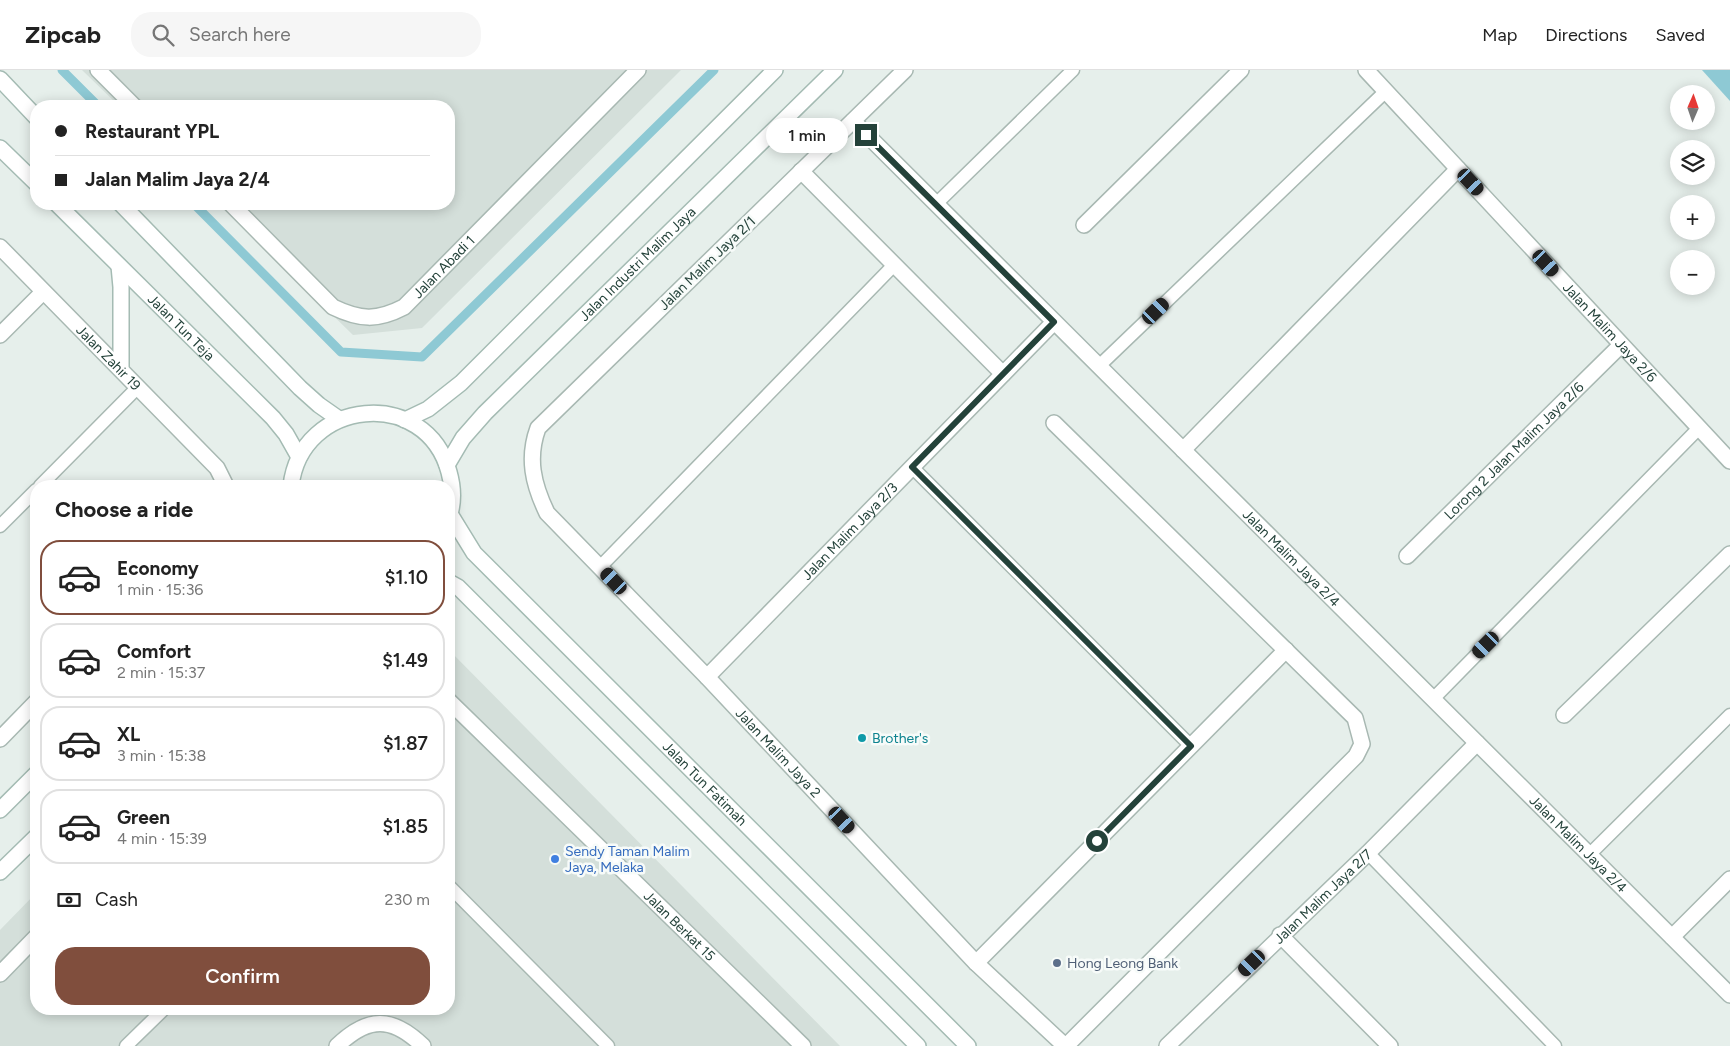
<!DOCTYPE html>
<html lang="en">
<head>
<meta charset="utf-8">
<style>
	body { margin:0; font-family:Figtree,sans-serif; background:#f6f6f6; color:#222; height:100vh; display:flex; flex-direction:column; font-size:19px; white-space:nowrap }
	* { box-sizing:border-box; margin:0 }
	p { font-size:16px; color:#767676 }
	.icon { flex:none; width:28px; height:28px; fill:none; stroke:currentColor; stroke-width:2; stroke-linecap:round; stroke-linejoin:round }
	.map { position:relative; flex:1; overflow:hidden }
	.drawer { position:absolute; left:30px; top:410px; width:425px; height:535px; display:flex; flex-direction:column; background:#fff; border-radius:20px; box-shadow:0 2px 12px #0003 }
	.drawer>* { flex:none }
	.guide { position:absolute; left:30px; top:30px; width:425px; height:110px; border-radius:20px; box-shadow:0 2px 12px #0003; display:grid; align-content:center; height:110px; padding:0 25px; background:#fff }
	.needle { width:32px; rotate:2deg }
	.controls { position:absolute; left:1670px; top:15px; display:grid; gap:10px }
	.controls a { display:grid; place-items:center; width:45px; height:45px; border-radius:50%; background:#fff; box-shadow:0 2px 12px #0003; font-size:25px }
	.end { position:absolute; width:22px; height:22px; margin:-11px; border:6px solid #24423a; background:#fff; box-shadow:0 0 0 2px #fff }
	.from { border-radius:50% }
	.bubble { position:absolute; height:35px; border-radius:18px; background:#fff; box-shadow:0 2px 12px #0003; font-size:16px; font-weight:600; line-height:35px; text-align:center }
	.car { position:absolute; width:15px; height:30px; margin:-15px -8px; border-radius:6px; box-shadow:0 0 4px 1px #0007; background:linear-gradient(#222 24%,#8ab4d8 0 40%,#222 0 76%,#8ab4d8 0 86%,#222 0) }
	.guide b { display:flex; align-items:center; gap:18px; height:48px; font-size:19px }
	.guide b+b { border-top:1px solid #e0e0e0 }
	.guide i { width:12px; height:12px; background:#222 }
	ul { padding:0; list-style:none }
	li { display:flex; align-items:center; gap:15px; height:75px; margin:0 10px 8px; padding:0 15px; border:2px solid #e0e0e0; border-radius:20px }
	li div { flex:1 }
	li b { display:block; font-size:19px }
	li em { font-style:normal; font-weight:600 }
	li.current { border-color:#804e3d }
	li>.icon { width:45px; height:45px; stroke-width:1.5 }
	h2 { padding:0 25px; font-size:22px; line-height:60px }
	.pay { display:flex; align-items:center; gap:12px; height:55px; padding:0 25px; font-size:19px }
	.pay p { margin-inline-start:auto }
	.button { display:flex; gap:10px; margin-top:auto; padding:10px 25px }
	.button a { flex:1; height:58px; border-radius:20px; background:#804e3d; color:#fff; font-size:20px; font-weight:600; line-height:58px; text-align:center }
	header { display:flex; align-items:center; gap:30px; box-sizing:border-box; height:70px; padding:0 25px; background:#fff; border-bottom:1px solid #e0e0e0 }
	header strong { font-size:24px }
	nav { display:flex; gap:28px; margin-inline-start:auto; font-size:18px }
	.search { width:350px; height:45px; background:#f6f6f6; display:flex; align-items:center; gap:12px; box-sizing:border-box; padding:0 18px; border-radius:20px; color:#767676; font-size:19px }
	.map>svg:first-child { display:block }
</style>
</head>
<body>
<header>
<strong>Zipcab</strong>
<div class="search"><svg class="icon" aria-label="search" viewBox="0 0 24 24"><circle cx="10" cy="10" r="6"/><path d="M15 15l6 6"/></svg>Search here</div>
<nav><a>Map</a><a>Directions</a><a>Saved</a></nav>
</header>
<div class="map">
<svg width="1730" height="976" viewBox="0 0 1730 976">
	<rect width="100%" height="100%" fill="#e6efeb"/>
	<g fill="#d4dfda">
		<path d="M 82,0 L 681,0 L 422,258 L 353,265 L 219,134 L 449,134 L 449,36 L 119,36 Z"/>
		<path d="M 449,580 L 840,976 L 0,976 L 0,860 L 36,823 L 36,939 L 449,939 Z"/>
	</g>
	<path fill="#8ec9d4" d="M 1702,0 L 1730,0 L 1730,31 Z"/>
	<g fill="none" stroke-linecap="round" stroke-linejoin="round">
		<g stroke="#8ec9d4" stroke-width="9">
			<path d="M 62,0 L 98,36"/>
			<path d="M 194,134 L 341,282 L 422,287 L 714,0"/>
		</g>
		<defs>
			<g id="service">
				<path d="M 936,134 L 1073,0"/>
				<path d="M 1099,296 L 1386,21"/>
				<path d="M 912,397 L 1191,676"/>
				<path d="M 40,416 L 138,317"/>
				<path d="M 0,456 L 36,420"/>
				<path d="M 600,497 L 894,195"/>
				<path d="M 1433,629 L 1699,358"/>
				<path d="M 1368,783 L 1555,976"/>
				<path d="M 1589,785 L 1730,645"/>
				<path d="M 449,816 L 608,976"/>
				<path d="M 126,976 L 164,939"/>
			</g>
			<g id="minor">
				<path d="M 98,0 L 134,36"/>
				<path id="s1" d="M 905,0 L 538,358 C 527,388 533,414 547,443 L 707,607 L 976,893 L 1065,976"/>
				<path id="s2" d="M 1366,0 L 1730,391"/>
				<path id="s3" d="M 853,51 L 1730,925"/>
				<path d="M 801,101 L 1003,304"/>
				<path id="s4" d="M 231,134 L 333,237 C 360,250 377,251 404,237 L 638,0"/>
				<path d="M 1084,155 L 1241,0"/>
				<path id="s5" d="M 0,177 L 217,398 L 226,416"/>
				<path d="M 0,265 L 43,222"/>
				<path d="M 1054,353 L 1355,648 L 1362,674 L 1356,686 L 1066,976"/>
				<path d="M 1183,380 L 1458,99"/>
				<path id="s6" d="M 1407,486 L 1621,275"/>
				<path id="s7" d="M 707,607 L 1054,252"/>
				<path id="s8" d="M 449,631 L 803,976"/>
				<path d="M 1564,645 L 1730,484"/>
				<path d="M 0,669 L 36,632"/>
				<path d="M 1280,865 L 1390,976"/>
				<path d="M 1672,867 L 1730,809"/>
				<path d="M 976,893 L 1286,580"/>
				<path d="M 0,904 L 36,867"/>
				<path d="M 337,976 C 368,946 392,946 423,976"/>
				<path id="s9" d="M 1167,976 L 1368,783 L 1477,673"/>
			</g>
			<g id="secondary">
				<path d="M 0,9 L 36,47"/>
				<path d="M 0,78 L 36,113"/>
				<path id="s10" d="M 57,134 L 273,348 L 286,364 L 299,387"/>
				<path d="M 121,134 L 300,318 L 319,335 L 339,349"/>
				<path d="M 119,196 L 121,217 L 121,297"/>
				<path d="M 405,350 L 428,339 L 461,313 L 775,0"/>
				<path id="s11" d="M 447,395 L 463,368 L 485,343 L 835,0"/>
				<path d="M 291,416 C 301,328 426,316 449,402 C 453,416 454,432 449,447"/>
				<path id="s12" d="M 450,444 L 474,483 L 968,976"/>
				<path d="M 449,512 L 458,517 L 918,976"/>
				<path d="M 0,740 L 36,704"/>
				<path d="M 0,802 L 36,767"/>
			</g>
		</defs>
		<use href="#service" stroke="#a8b8b2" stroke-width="15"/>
		<use href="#minor" stroke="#a8b8b2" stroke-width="18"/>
		<use href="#secondary" stroke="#a4bbb3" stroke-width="18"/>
		<use href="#service" stroke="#fff" stroke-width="12"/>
		<use href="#minor" stroke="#fff" stroke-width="15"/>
		<use href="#secondary" stroke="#fff" stroke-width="15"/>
	</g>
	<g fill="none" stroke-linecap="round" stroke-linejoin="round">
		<path stroke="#24423a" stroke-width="6" d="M 866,65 L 1054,252 L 912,397 L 1191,676 L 1097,771"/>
	</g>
	<circle fill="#0f9aa8" stroke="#f7fbf9" stroke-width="2" cx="862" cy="668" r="5"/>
	<circle fill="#3f7fe0" stroke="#f7fbf9" stroke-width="2" cx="555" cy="789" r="5"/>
	<circle fill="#5c6f8a" stroke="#f7fbf9" stroke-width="2" cx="1057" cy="893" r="5"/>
	<g text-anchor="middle" stroke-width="5" stroke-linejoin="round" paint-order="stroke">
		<g font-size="14" fill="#24423a" stroke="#f7fbf9">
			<text transform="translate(707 193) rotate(-44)" y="5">Jalan Malim Jaya 2/1</text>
			<text dy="5" stroke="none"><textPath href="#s11" startOffset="278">Jalan Industri Malim Jaya</textPath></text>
			<text dy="5" stroke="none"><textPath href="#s4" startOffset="276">Jalan Abadi 1</textPath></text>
			<text dy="5" stroke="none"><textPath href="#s10" startOffset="175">Jalan Tun Teja</textPath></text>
			<text dy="5" stroke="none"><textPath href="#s2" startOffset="358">Jalan Malim Jaya 2/6</textPath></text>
			<text dy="5" stroke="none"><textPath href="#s5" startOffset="155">Jalan Zahir 19</textPath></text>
			<text dy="5" stroke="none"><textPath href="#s6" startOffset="150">Lorong 2 Jalan Malim Jaya 2/6</textPath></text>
			<text dy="5" stroke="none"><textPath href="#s7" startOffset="204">Jalan Malim Jaya 2/3</textPath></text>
			<text dy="5" stroke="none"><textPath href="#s3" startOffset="619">Jalan Malim Jaya 2/4</textPath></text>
			<text dy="5" stroke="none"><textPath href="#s1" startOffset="934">Jalan Malim Jaya 2</textPath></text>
			<text dy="5" stroke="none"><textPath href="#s12" startOffset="372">Jalan Tun Fatimah</textPath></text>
			<text dy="5" stroke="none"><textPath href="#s3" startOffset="1024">Jalan Malim Jaya 2/4</textPath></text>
			<text dy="5" stroke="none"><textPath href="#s9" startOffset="216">Jalan Malim Jaya 2/7</textPath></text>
			<text dy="5" stroke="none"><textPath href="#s8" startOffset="322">Jalan Berkat 15</textPath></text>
		</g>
		<g font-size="14" fill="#0d838f" stroke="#f7fbf9" text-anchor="start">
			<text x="872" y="673">Brother's</text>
		</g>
		<g font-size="14" fill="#366cbe" stroke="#f7fbf9" text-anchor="start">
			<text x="565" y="786">Sendy Taman Malim<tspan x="565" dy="16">Jaya, Melaka</tspan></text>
		</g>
		<g font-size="14" fill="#4e5e75" stroke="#f7fbf9" text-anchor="start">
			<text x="1067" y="898">Hong Leong Bank</text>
		</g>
	</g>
</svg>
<div class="controls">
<a><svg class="needle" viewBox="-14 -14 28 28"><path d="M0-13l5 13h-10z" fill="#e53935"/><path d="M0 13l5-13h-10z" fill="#767676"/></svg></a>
<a><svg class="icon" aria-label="layers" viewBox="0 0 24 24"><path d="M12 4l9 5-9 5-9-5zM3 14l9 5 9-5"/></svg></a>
<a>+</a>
<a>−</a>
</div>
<i class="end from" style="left:1097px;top:771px"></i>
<i class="end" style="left:866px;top:65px"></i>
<div class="bubble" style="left:766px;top:48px;width:82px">1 min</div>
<i class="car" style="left:1471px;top:112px;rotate:137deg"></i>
<i class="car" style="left:1546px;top:193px;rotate:137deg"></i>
<i class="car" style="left:1156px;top:241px;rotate:46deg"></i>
<i class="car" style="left:614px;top:511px;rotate:316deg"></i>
<i class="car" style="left:1486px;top:575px;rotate:225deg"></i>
<i class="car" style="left:842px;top:750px;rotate:137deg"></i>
<i class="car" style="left:1252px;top:893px;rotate:226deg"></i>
<div class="guide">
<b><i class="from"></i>Restaurant YPL</b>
<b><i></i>Jalan Malim Jaya 2/4</b>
</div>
<section class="drawer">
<h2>Choose a ride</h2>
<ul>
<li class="current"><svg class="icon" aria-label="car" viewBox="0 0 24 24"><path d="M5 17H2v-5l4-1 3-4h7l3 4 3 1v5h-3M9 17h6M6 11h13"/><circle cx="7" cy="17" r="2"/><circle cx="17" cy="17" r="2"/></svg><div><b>Economy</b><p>1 min · 15:36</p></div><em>$1.10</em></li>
<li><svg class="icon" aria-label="car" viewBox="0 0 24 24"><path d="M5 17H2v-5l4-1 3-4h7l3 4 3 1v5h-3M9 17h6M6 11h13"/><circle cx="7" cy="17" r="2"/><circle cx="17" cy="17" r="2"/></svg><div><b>Comfort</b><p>2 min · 15:37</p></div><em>$1.49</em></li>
<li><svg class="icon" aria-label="car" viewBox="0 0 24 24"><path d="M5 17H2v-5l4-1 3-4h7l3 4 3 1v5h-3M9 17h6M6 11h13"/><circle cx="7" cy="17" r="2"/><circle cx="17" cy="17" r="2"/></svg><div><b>XL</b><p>3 min · 15:38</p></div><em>$1.87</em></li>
<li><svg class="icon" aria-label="car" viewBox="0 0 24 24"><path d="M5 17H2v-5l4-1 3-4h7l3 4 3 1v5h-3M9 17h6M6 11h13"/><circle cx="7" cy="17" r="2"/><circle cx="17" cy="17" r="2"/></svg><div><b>Green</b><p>4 min · 15:39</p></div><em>$1.85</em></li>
</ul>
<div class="pay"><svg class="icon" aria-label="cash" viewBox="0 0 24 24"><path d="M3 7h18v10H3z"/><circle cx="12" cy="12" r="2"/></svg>Cash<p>230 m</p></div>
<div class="button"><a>Confirm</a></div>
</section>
</div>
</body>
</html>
